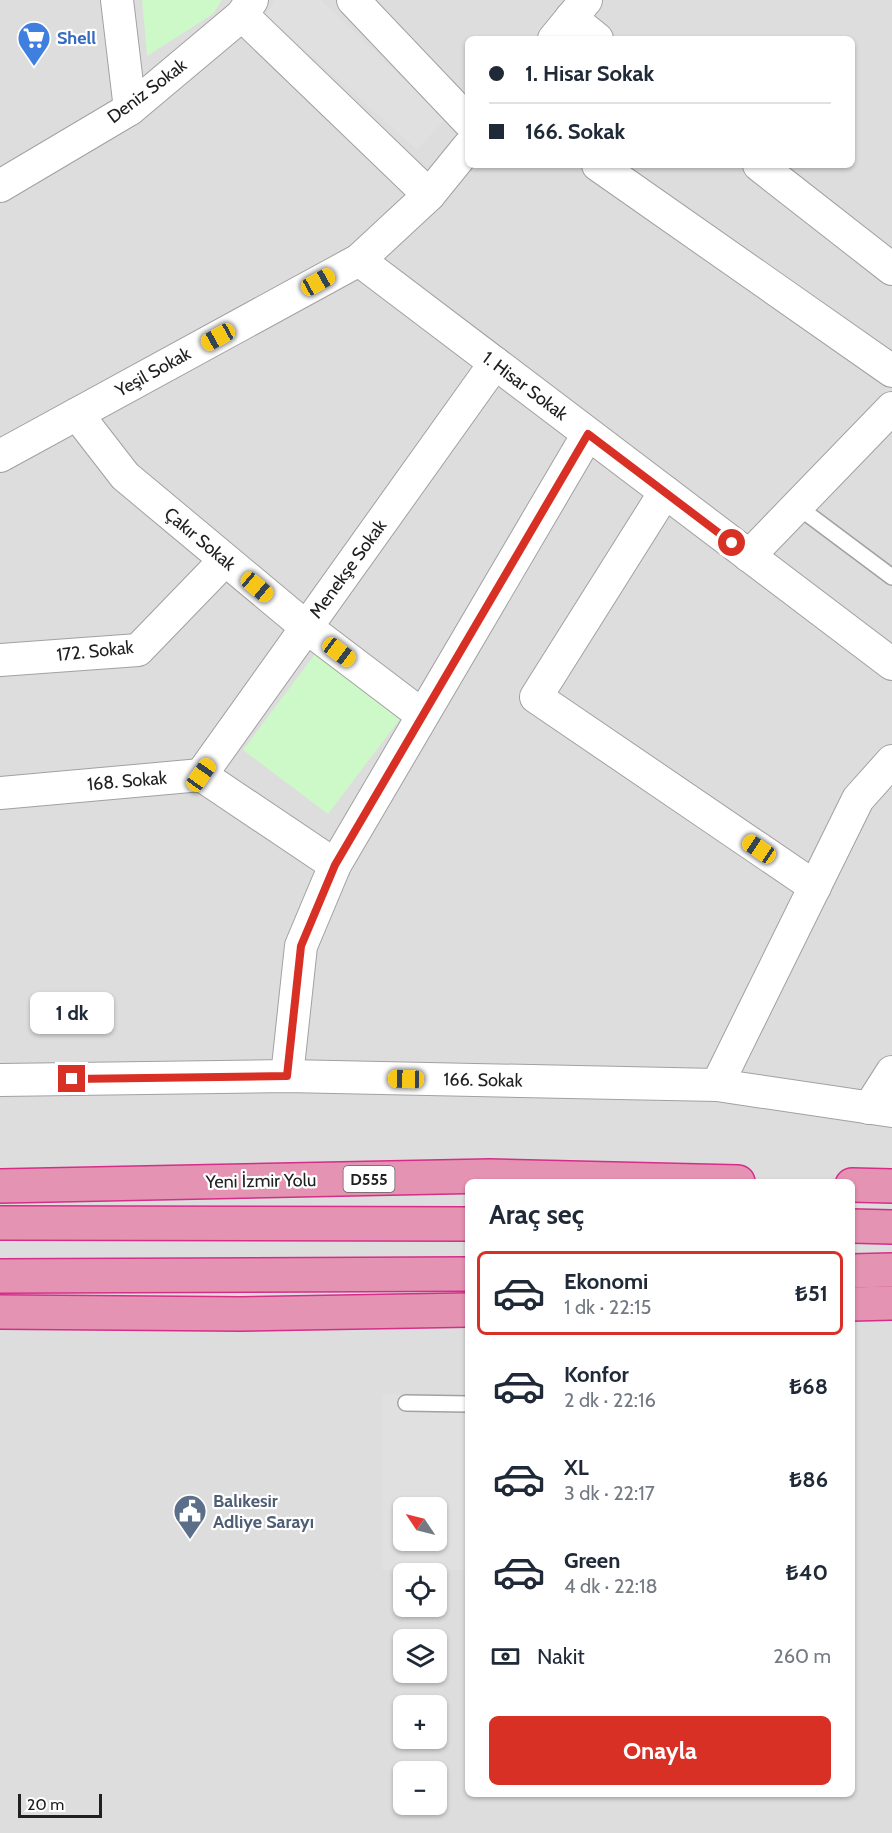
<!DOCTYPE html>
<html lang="tr">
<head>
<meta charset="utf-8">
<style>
	body { margin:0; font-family:Cabin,sans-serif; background:#f2f2f3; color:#1f2937; height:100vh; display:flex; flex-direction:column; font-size:22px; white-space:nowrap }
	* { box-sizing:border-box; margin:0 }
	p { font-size:20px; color:#747a83 }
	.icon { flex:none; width:33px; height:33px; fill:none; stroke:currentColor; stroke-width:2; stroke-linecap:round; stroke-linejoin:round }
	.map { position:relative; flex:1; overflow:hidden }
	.panel { position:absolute; left:465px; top:1179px; width:390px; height:618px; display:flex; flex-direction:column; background:#fff; border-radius:9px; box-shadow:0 2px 4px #0004 }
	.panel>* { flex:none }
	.banner { position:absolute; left:465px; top:36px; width:390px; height:132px; border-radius:9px; box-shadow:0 2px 4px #0004; display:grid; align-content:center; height:132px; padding:0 24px; background:#fff }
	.needle { width:39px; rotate:305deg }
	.tools { position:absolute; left:393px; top:1497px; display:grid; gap:12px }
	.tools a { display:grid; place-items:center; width:54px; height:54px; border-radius:9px; background:#fff; box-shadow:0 2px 4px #0004; font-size:30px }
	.scale { position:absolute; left:18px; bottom:15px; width:84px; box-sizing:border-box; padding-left:6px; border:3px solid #202020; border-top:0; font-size:16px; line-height:21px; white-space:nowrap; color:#202020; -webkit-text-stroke:4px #fff; paint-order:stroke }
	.end { position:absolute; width:27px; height:27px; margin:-14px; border:8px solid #d93025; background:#fff; box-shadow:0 0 0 3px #fff }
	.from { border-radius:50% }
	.bubble { position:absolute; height:42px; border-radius:9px; background:#fff; box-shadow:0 2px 4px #0004; font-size:20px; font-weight:800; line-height:42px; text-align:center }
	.car { position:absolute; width:18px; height:36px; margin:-18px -9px; border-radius:8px; box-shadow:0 0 4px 2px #0007; background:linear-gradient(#f5c518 24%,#345 0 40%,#f5c518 0 76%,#345 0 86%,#f5c518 0) }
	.banner b { display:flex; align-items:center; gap:21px; height:57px; font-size:22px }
	.banner b+b { border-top:2px solid #e0e1e3 }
	.banner i { width:15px; height:15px; background:#1f2937 }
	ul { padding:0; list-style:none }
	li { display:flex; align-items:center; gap:18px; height:84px; margin:0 12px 9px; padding:0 12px; border:3px solid transparent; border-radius:9px }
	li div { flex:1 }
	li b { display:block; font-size:22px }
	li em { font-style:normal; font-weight:800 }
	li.current { border-color:#d93025 }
	li>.icon { width:54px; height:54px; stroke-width:1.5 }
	h2 { padding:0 24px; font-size:27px; line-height:72px }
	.pay { display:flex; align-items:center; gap:15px; height:66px; padding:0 24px; font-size:22px }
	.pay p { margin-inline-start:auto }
	.cta { display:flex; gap:12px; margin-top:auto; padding:12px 24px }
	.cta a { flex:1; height:69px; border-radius:9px; background:#d93025; color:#fff; font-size:24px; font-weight:800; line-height:69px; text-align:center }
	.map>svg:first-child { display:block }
</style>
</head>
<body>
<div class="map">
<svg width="892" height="1833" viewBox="0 0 892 1833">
	<rect width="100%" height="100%" fill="#f0ece7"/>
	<path fill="#deddde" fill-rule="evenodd" d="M 0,0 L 892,0 L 892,1833 L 0,1833 ZM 468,39 L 852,39 L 852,165 L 468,165 ZM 468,1182 L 852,1182 L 852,1794 L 468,1794 ZM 404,1508 L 436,1508 L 436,1540 L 404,1540 ZM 404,1574 L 436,1574 L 436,1606 L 404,1606 ZM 404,1640 L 436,1640 L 436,1672 L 404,1672 ZM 404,1706 L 436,1706 L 436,1738 L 404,1738 ZM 404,1772 L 436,1772 L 436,1804 L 404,1804 Z"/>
	<g fill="#cdf8c7">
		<path d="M 142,0 L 222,0 L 213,14 L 147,56 Z"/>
		<path d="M 315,654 L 400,719 L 328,814 L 243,750 Z"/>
	</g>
	<g fill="#e0e0e0" fill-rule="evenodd">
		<path d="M 275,0 L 321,0 L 445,119 L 417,150 L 266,15 Z"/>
		<path d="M 382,1394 L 468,1395 L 468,1570 L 382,1570 ZM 404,1508 L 436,1508 L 436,1540 L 404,1540 Z"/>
	</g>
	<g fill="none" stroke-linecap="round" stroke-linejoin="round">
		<defs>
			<g id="lane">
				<path d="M 797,506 L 892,577"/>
				<path d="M 406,1403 L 468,1404"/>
			</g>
			<g id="street">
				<path d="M 117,0 L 130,109"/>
				<path d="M 353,0 L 468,121"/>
				<path d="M 242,15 L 429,195"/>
				<path d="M 571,18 L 597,39"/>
				<path d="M 554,39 L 586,0"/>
				<path d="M 598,165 L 892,371"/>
				<path d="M 759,165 L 892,269"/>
				<path d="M 0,186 L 130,109 L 242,15 L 252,0"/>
				<path d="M 359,260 L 892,664"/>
				<path d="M 77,414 L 125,476 L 306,627 L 422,715"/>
				<path d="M 0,456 L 359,260 L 429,195 L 468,147"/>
				<path d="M 665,492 L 536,697 L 815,887"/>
				<path d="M 749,556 L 892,408"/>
				<path d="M 0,660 L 138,650 L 225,560"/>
				<path d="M 201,775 L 495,363"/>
				<path d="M 0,793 L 201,775 L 335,865"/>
				<path d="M 287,1076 L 301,946 L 335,865 L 588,434"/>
				<path d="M 0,1080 L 287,1076 L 717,1085 L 892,1111"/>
				<path d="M 717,1085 L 858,799 L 892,761"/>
				<path d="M 869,1108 L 892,1072"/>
			</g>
			<g id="highway">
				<path d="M 852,1185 L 892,1186"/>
				<path d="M 0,1186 L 490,1176 L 738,1182"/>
				<path d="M 0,1223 L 468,1224"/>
				<path d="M 852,1226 L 892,1227"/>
				<path d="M 852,1271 L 892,1270"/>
				<path d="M 0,1276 L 468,1274"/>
				<path d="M 852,1304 L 892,1303"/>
				<path d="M 0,1312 L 241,1314 L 468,1310"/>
			</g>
		</defs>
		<use href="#lane" stroke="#a1a1a1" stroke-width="18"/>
		<use href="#street" stroke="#a1a1a1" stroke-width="34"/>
		<use href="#highway" stroke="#d52e89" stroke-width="36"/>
		<use href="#lane" stroke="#fff" stroke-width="15"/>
		<use href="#street" stroke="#fff" stroke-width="32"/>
		<use href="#highway" stroke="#e493b2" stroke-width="33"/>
	</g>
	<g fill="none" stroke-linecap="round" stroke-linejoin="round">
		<path stroke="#d93025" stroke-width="8" d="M 72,1079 L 287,1076 L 301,946 L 335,865 L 588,434 L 732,543"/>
	</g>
	<defs>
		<symbol id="supermarket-pin" viewBox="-11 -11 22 30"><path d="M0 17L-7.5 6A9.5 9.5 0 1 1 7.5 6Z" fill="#3f7fe0" stroke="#fff"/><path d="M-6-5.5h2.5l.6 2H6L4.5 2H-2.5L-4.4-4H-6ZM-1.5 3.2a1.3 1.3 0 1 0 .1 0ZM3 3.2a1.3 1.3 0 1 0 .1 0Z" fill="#fff"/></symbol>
		<symbol id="civic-pin" viewBox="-11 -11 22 30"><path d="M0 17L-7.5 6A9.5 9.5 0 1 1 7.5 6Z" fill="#5c6f8a" stroke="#fff"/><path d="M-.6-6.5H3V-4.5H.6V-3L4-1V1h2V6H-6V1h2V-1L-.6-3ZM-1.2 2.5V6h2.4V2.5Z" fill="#fff"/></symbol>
	</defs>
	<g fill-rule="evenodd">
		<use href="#supermarket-pin" x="15" y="19" width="38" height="52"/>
		<use href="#civic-pin" x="171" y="1492" width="38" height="52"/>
	</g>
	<g text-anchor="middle" stroke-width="4.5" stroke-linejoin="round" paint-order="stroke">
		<rect fill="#fff" stroke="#636363" stroke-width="1.5" x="343.5" y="1166" width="51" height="26" rx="4.5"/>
		<g font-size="16" font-weight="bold" fill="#202020">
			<text x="369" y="1185">D555</text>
		</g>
		<g font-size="18" font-weight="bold" fill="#366cbe" stroke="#fff" text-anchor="start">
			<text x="57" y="44">Shell</text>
		</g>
		<g font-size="18" fill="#202020" stroke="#fff">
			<text transform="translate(147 91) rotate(-37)" y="6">Deniz Sokak</text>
			<text transform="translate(153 372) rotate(-29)" y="6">Yeşil Sokak</text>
			<text transform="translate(525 386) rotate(37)" y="6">1. Hisar Sokak</text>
			<text transform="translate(200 539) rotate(40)" y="6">Çakır Sokak</text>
			<text transform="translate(348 569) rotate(-54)" y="6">Menekşe Sokak</text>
			<text transform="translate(95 651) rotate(-6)" y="6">172. Sokak</text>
			<text transform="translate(127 781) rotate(-5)" y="6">168. Sokak</text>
			<text transform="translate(483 1080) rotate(1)" y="6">166. Sokak</text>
			<text transform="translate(261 1181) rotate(-1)" y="6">Yeni İzmir Yolu</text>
		</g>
		<g font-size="18" font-weight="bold" fill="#4e5e75" stroke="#fff" text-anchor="start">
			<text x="213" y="1507">Balıkesir<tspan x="213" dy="21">Adliye Sarayı</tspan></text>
		</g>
	</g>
</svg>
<div class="tools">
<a><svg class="needle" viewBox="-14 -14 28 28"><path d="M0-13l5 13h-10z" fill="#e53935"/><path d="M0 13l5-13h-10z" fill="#747a83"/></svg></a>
<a><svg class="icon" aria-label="locate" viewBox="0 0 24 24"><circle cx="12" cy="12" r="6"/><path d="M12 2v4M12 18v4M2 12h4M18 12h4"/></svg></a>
<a><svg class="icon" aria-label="layers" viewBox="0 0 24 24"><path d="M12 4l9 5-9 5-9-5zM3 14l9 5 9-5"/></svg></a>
<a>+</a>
<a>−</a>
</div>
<div class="scale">20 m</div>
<i class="end from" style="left:732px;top:543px"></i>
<i class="end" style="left:72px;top:1079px"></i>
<div class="bubble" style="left:30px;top:992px;width:84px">1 dk</div>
<i class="car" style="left:318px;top:282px;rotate:61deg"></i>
<i class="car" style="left:218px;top:337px;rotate:241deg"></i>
<i class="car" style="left:257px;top:587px;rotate:130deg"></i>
<i class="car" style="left:339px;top:652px;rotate:127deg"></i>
<i class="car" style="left:201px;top:775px;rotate:35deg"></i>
<i class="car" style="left:759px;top:849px;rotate:304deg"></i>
<i class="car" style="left:406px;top:1079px;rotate:271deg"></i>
<div class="banner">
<b><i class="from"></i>1. Hisar Sokak</b>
<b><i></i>166. Sokak</b>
</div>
<section class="panel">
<h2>Araç seç</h2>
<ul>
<li class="current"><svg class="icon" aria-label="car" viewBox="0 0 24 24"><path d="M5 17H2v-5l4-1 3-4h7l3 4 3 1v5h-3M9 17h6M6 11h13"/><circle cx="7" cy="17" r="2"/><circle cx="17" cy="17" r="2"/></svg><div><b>Ekonomi</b><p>1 dk · 22:15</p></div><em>₺51</em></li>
<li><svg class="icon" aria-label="car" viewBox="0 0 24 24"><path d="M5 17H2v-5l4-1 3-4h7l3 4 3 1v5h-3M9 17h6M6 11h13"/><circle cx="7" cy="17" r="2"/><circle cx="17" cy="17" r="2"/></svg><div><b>Konfor</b><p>2 dk · 22:16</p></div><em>₺68</em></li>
<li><svg class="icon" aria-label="car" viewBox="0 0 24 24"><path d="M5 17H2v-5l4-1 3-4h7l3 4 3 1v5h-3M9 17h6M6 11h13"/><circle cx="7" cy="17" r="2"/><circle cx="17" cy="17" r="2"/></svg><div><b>XL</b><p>3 dk · 22:17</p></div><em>₺86</em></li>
<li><svg class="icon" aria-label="car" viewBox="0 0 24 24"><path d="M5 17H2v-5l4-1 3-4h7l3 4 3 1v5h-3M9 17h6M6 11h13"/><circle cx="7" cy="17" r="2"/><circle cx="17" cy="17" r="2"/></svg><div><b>Green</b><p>4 dk · 22:18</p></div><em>₺40</em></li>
</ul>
<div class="pay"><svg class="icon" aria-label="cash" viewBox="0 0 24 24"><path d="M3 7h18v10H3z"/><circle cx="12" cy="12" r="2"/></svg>Nakit<p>260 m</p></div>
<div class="cta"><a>Onayla</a></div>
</section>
</div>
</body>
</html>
